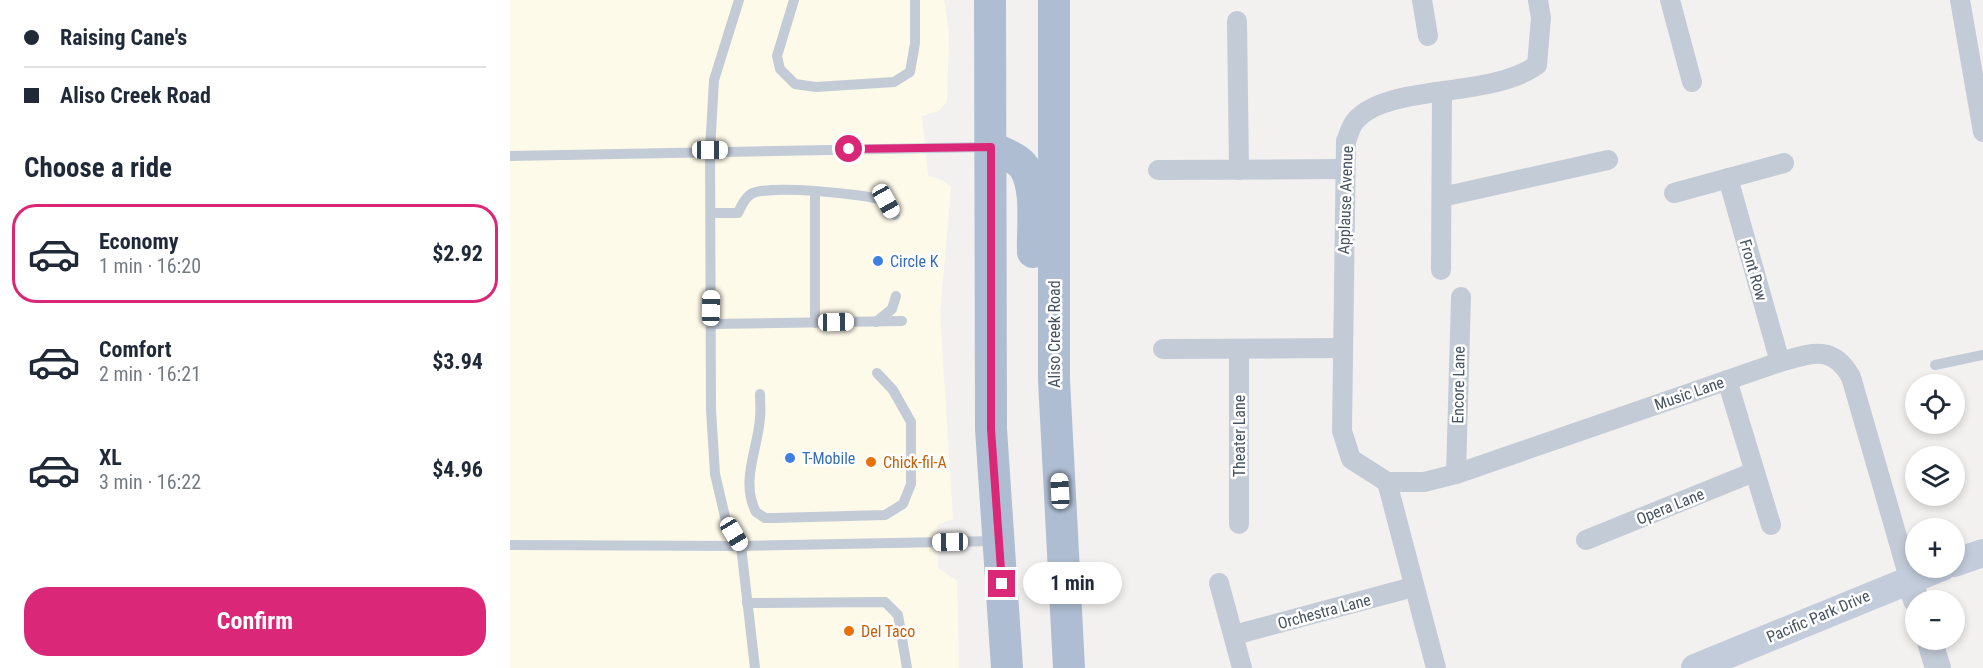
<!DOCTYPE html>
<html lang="en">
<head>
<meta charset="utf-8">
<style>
	body { margin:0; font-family:"Roboto Condensed",sans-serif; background:#f2f2f3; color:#1f2937; height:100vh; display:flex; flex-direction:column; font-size:22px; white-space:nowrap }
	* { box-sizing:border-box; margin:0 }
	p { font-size:20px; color:#747a83 }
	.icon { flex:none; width:33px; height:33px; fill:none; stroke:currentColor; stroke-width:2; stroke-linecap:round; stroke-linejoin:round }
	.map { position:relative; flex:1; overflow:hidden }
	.panel { display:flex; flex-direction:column; background:#fff; width:510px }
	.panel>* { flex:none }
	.guide { display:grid; align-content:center; height:132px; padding:0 24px; background:#fff }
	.buttons { position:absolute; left:1395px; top:374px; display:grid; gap:12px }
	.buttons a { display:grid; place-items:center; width:60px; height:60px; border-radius:50%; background:#fff; box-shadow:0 3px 9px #0003; font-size:30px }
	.end { position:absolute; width:27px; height:27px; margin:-14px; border:8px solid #db2777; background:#fff; box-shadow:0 0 0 3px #fff }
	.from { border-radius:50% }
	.bubble { position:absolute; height:42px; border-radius:21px; background:#fff; box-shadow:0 3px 9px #0003; font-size:20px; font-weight:700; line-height:42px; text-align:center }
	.car { position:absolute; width:18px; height:36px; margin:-18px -9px; border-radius:8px; box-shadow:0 0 4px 2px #0007; background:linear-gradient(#fff 24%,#345 0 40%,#fff 0 76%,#345 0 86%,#fff 0) }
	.guide b { display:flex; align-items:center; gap:21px; height:57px; font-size:22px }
	.guide b+b { border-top:2px solid #e0e1e3 }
	.guide i { width:15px; height:15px; background:#1f2937 }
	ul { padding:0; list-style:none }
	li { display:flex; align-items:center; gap:18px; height:99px; margin:0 12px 9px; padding:0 12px; border:3px solid transparent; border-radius:24px }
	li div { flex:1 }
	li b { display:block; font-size:22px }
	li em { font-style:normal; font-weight:700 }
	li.selected { border-color:#db2777 }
	li>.icon { width:54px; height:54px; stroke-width:1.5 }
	h2 { padding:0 24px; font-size:27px; line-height:72px }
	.primary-button { display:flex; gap:12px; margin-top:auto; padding:12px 24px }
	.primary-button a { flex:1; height:69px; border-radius:24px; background:#db2777; color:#fff; font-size:24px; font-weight:700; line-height:69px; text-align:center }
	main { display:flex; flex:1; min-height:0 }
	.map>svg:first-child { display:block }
</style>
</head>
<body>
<main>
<section class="panel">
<div class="guide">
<b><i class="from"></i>Raising Cane's</b>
<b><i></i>Aliso Creek Road</b>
</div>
<h2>Choose a ride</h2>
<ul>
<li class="selected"><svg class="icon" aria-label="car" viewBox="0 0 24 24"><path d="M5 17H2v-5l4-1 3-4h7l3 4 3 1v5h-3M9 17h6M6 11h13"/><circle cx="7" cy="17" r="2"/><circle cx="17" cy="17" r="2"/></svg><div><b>Economy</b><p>1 min · 16:20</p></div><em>$2.92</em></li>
<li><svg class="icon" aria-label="car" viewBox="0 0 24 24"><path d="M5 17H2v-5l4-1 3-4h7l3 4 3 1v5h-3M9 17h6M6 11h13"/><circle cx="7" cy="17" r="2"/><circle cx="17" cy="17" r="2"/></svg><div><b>Comfort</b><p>2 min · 16:21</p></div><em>$3.94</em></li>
<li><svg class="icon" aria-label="car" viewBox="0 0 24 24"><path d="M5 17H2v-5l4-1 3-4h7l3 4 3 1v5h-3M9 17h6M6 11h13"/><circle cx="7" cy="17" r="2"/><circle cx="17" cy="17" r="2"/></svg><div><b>XL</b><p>3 min · 16:22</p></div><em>$4.96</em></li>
</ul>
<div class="primary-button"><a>Confirm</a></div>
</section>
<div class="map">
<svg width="1473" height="668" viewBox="0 0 1473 668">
	<rect width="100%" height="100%" fill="#f3f1f0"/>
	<path fill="#fefaea" d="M 0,0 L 434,0 L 439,32 L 437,102 L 428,111 L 412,116 L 418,176 L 432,180 L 441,187 L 430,314 L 443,519 L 427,525 L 428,568 L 447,581 L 449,668 L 0,668 Z"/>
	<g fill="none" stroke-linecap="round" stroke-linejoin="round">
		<g stroke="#c3cbd7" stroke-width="10">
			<path d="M 229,0 L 204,80 L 200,150 L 201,410 L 205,474 L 216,521 L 231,546 L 245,668"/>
			<path d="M 284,0 L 267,56 L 270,69 L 285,84 L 306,87 L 384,82 L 400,72 L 405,43 L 405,0"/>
			<path d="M 0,156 L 478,147"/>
			<path d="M 201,213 L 228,213 C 231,206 235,198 241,194 C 256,184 358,194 376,201 L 385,215"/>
			<path d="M 366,322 L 382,309 L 386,296"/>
			<path d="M 305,323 L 305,192"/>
			<path d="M 201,324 L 392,321"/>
			<path d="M 1425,365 L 1473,355"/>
			<path d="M 250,394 C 250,401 251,410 250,418 C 248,449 230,481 246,512 L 255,518 L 265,518 L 375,515 L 393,504 L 401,484 L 401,422 L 383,390 L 367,373"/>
			<path d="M 0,545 L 231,546 L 486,541"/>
			<path d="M 237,603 L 375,602 L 388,615 L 397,668"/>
		</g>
		<g stroke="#c3cbd7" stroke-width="20">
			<path d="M 912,0 L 918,36"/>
			<path d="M 1028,0 L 1031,18 L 1027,65 C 980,99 879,83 846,120 C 841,125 839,134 836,141 L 832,431 L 841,459 L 877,482 L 914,482 L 946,474 L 1270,362 C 1300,354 1322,343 1341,377 L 1399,578"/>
			<path d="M 1160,0 L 1182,82"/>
			<path d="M 1450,0 L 1473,132"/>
			<path d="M 727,21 L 729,170"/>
			<path d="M 648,170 L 834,169"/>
			<path d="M 1218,178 L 1270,362"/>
			<path d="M 1164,193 L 1274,163"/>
			<path d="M 932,197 L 1098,160"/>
			<path d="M 931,270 L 932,92"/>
			<path d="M 653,349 L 833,348"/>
			<path d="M 729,349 L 729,524"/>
			<path d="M 1217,380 L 1261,525"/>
			<path d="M 946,474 L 951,297"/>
			<path d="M 877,482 L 926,668"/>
			<path d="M 1076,540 L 1244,472"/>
			<path d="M 709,583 L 732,668"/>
			<path d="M 724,635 L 903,587"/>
		</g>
		<g stroke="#c3cbd7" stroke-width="26">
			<path d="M 1399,578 L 1406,600"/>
			<path d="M 1419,639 L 1428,668"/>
		</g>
		<g stroke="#c2ccdb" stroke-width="28">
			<path d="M 1444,563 L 1473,553"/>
			<path d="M 1185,668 L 1432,567"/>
		</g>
		<g stroke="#aebdd2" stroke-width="32">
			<path d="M 480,0 L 481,429 L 497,668"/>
			<path d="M 544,0 L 544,380 L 559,668"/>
			<path d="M 481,147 C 492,153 507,157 514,167 C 528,189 522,227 523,252"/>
		</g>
	</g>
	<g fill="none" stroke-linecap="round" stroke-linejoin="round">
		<path stroke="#db2777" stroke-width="8" d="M 339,149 L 481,147 L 481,429 L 492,584"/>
	</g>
	<g fill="#3f7fe0" stroke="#fff" stroke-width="2">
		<circle cx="368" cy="261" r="6"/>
		<circle cx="280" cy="458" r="6"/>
	</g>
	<g fill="#e8710a" stroke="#fff" stroke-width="2">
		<circle cx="361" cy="462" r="6"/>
		<circle cx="339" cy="631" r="6"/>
	</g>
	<g text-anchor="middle" stroke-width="5" stroke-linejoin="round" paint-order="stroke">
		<g font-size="16" fill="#465260" stroke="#fff">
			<text transform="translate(835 200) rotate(-88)" y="6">Applause Avenue</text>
			<text transform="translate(1244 270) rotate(74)" y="6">Front Row</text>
			<text transform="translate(544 334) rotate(-90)" y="6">Aliso Creek Road</text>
			<text transform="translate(948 385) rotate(-89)" y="6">Encore Lane</text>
			<text transform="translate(1179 393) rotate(-19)" y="6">Music Lane</text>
			<text transform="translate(729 436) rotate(-90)" y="6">Theater Lane</text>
			<text transform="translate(1160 506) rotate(-22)" y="6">Opera Lane</text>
			<text transform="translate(814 611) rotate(-15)" y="6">Orchestra Lane</text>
			<text transform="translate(1308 616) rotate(-23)" y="6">Pacific Park Drive</text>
		</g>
		<g font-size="16" fill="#366cbe" stroke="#fff" text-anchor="start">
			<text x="380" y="267">Circle K</text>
			<text x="292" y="464">T-Mobile</text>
		</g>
		<g font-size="16" fill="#c56008" stroke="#fff" text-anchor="start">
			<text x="373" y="468">Chick-fil-A</text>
			<text x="351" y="637">Del Taco</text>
		</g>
	</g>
</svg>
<div class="buttons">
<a><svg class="icon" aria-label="locate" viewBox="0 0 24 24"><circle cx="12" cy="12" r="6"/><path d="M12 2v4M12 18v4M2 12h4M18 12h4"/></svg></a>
<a><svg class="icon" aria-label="layers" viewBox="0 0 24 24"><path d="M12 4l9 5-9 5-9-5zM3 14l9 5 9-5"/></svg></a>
<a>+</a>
<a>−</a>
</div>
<i class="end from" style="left:339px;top:149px"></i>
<i class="end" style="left:492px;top:584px"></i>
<div class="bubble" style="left:513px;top:562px;width:99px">1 min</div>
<i class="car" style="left:200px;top:150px;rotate:90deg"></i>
<i class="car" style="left:376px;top:201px;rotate:151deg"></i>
<i class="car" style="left:201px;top:308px;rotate:1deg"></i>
<i class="car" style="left:326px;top:322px;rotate:89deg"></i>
<i class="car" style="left:550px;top:491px;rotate:357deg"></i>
<i class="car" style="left:224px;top:534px;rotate:149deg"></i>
<i class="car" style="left:440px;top:542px;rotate:269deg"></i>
</div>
</main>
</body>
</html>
